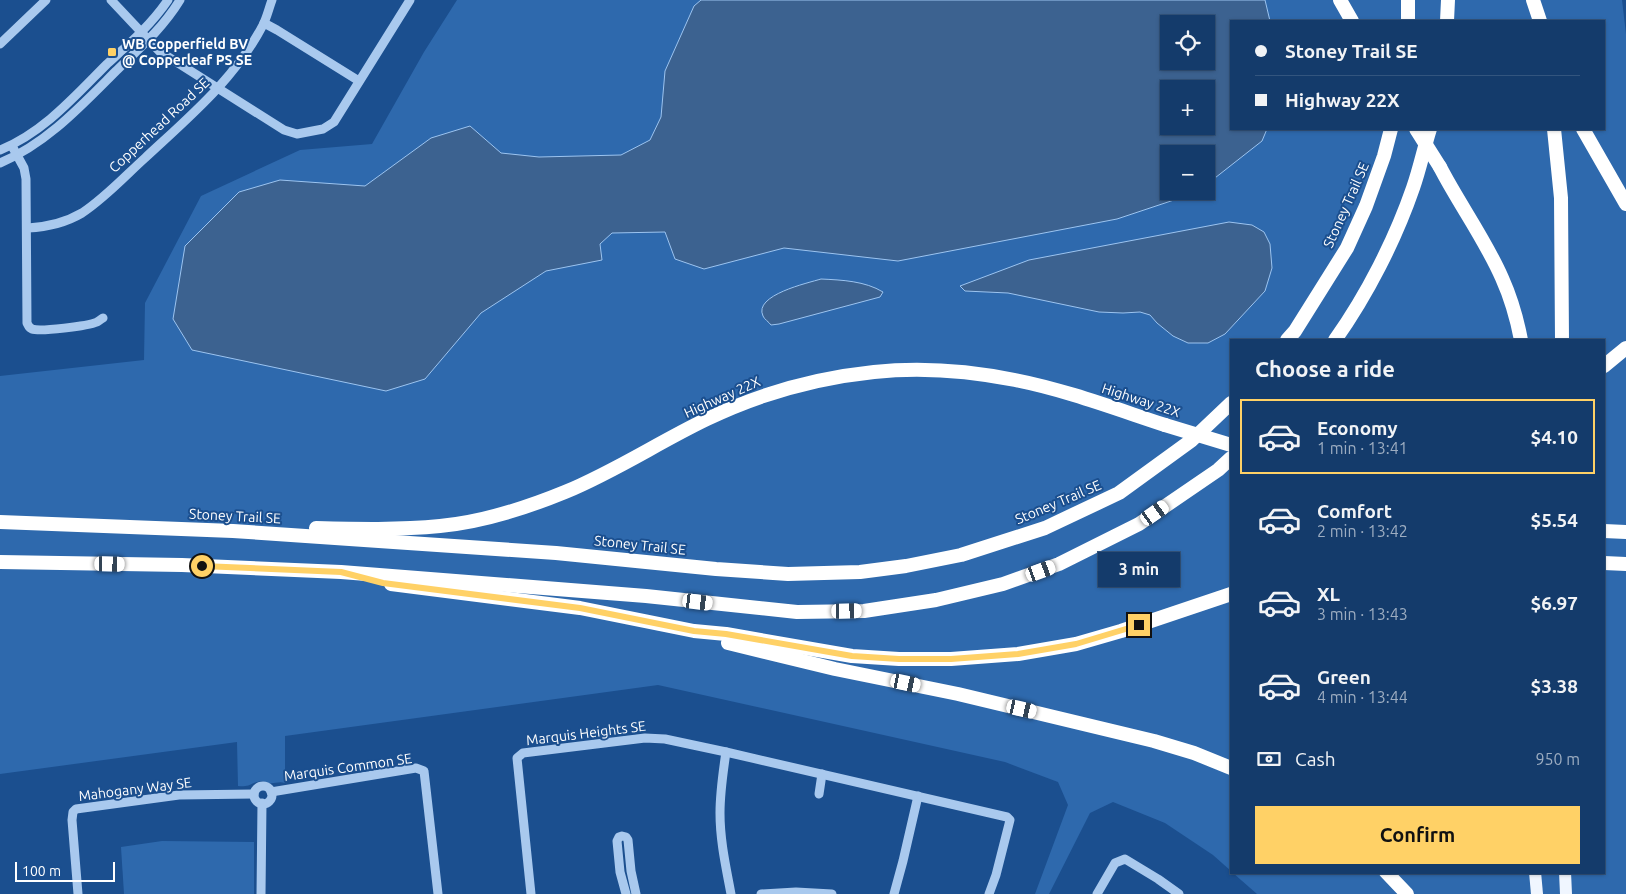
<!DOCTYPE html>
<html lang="en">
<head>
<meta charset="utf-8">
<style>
	body { margin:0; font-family:Ubuntu,sans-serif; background:#214673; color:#f1f3f6; height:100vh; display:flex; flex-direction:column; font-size:19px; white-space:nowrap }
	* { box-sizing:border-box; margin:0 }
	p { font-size:16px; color:#9dadc1 }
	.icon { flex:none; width:28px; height:28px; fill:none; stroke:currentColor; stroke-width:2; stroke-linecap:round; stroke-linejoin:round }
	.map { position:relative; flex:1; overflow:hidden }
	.side { position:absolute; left:1230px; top:339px; width:375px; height:535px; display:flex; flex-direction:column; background:#143b6b; border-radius:0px; box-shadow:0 1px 4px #0004,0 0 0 1px #33557e }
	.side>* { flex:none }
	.top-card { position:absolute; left:1230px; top:20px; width:375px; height:110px; border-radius:0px; box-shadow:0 1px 4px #0004,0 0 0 1px #33557e; display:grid; align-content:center; height:110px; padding:0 25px; background:#143b6b }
	.buttons { position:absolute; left:1160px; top:15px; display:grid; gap:10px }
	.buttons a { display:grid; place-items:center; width:55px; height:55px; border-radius:0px; background:#143b6b; box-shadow:0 1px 4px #0004,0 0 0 1px #33557e; font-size:25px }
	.scale { position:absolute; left:15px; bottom:12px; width:100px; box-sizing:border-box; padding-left:5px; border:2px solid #fff; border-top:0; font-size:14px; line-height:18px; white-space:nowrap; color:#fff; -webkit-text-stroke:4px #1b4f8f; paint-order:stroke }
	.end { position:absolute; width:22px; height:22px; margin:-11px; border:6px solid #ffd166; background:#111; box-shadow:0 0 0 2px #111 }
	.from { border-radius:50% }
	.bubble { position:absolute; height:35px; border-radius:0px; background:#143b6b; box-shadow:0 1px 4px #0004,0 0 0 1px #33557e; font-size:16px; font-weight:600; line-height:35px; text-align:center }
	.car { position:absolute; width:15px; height:30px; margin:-15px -8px; border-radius:6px; box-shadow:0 0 4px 1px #0007; background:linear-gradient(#fff 24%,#345 0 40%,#fff 0 76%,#345 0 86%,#fff 0) }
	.top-card b { display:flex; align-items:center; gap:18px; height:48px; font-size:19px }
	.top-card b+b { border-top:1px solid #33557e }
	.top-card i { width:12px; height:12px; background:#f1f3f6 }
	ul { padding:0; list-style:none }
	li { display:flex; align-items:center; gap:15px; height:75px; margin:0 10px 8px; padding:0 15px; border:2px solid transparent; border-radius:0px }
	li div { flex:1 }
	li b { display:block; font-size:19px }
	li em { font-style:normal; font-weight:600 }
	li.current { border-color:#ffd166 }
	li>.icon { width:45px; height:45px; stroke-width:1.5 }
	h2 { padding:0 25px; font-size:22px; line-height:60px }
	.pay { display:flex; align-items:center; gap:12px; height:55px; padding:0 25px; font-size:19px }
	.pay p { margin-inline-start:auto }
	.action { display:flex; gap:10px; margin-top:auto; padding:10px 25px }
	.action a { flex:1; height:58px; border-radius:0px; background:#ffd166; color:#111; font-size:20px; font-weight:600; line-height:58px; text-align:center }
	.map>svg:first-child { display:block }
</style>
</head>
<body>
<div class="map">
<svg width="1626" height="894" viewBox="0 0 1626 894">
	<rect width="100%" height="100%" fill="#1b4f8f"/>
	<g fill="#2e69ad" fill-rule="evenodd">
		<path d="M 457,0 L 1622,0 L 1626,34 L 1626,894 L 1257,894 L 1233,873 L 1604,872 L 1604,340 L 1231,340 L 1231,871 L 1213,855 L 1165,823 L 1113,802 L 1090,813 L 1049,894 L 1035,894 L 1068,805 L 1058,782 L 1005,762 L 658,685 L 285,736 L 285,783 C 279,781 274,784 269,783 C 264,782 262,780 257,782 C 248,785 250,787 238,786 L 237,742 L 0,774 L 0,376 L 144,360 L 145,303 L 201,196 L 300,150 L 372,144 L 424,52 ZM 1231,21 L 1604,21 L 1604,129 L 1231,129 ZM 1169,24 L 1206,24 L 1206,61 L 1169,61 ZM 1169,89 L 1206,89 L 1206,126 L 1169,126 ZM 1169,154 L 1206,154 L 1206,191 L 1169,191 Z"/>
		<path d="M 162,841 L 254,842 L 254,894 L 124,894 L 121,847 Z"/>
	</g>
	<g fill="#3c6290" stroke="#9cc4f0" fill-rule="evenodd">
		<path d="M 701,0 L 1265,0 L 1270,21 L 1231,21 L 1231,129 L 1267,129 L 1262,141 L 1206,185 L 1206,154 L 1169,154 L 1169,191 L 1198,192 L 1117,219 L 898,261 L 784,248 L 704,269 L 675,259 L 665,232 L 612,233 L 600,244 L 602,260 L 546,271 L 481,313 L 425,379 L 386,391 L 192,350 L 173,319 L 185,246 L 239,192 L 280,180 L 365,186 L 431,138 L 470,126 L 501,153 L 539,157 L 621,155 L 650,140 L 661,117 L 665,71 L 694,6 ZM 1169,24 L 1206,24 L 1206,61 L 1169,61 ZM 1169,89 L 1206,89 L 1206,126 L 1169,126 Z"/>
		<path d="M 1229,222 L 1252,225 L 1264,232 L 1270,244 L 1272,268 L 1265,291 L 1225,334 L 1208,343 L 1188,343 L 1173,336 L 1157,323 L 1150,315 L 1140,312 L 1123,313 L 1099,312 L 1008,293 L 965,291 L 960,286 L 1029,260 Z"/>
		<path d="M 821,279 C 842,280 865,281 883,292 L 880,297 L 779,324 L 771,325 C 769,322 764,319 763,316 C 753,295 808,283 821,279 Z"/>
	</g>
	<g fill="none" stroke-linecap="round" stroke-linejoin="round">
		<g stroke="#a9c9ee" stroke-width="9">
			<path d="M 111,0 L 159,51 L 284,130 L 297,134 L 323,129 L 334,122 L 410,0"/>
			<path d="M 264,23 L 277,30 L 359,81"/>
			<path d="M 0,44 L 46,0"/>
			<path d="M 12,146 L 24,168 L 26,179 L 27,323 C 29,327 29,327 32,329 C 40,332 88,326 97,322 C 99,321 101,319 103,318"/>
			<path d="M 0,150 C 43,133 75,96 107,64 C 129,44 151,25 168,0"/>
			<path d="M 0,163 C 46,144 81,106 116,71 C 139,49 163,28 180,0"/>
			<path d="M 28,228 C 47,227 65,223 82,213 C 105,198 125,176 145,158 C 189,117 235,79 263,25 C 267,17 269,8 272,0"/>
			<path d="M 726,752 C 723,772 720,793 720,813 C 720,841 726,867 731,894"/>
			<circle cx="263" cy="795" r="9"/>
			<path d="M 271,792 L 416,768 L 424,771 L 438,894"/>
			<path d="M 819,794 L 822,774"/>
			<path d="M 78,894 L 72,820 L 73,812 L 76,809 L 179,795 L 254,794"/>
			<path d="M 261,894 L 262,803"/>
			<path d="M 531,894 L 517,758 L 523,753 L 645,738 L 665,739 L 726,752 L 1007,817 L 1010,820 L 996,875 L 989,894"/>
			<path d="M 626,894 L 620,872 L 617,841 L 619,837 L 622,836 L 626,837 L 628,840 L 631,871 L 636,894"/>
			<path d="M 761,894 L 796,892 L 832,894"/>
			<path d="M 894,894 L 903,861 L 918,796"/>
			<path d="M 1097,894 L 1115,863 L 1125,859 L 1158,879 L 1179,894"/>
		</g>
		<g stroke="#f0f6ff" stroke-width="12">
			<path d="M 1535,872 L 1537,894"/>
			<path d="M 1565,872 L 1566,894"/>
		</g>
		<g stroke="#fff" stroke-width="14">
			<path d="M 1340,0 L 1352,21"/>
			<path d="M 1533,0 L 1540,21"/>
			<path d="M 1408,21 L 1408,0"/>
			<path d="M 1447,21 L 1448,0"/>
			<path d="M 1554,129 L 1561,198 L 1562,340"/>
			<path d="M 1583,129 L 1626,204"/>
			<path d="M 1440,167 C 1459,204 1485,239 1502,278 C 1511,298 1517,319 1521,340"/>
			<path d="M 1287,340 L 1295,331 L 1347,248 L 1366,206 L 1384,156 L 1391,129"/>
			<path d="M 1335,340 C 1367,295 1395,240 1413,188 C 1420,168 1424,148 1430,129"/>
			<path d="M 1604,366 L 1626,348"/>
			<path d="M 0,522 L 233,531 L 556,553 L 716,569 L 788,574 L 860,572 L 906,566 L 961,555 L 1045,528 L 1119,493 L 1192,440 L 1231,403"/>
			<path d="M 316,528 C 357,529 399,530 440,526 C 482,522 526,508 565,492 C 614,472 659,442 707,419 C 759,394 816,378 874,372 C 920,367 970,371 1015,380 C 1066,390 1116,409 1165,425"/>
			<path d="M 1604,531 L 1626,532"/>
			<path d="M 0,562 L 182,565 L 341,572 L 646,596 L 797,612 L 864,611 L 936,600 L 1003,584 L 1059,564 L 1139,524 L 1218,470 L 1231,458"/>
			<path d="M 1604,563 L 1626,564"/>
			<path d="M 391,584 L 580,608 L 694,631 L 726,634 L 852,656 L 899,659 L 951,659 L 1018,654 L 1076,644 L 1121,631 L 1231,594"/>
			<path d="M 728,643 L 835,669 L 958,694 L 1154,741 L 1194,753 L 1231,768"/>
			<path d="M 1386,872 L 1407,894"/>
		</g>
		<g stroke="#fff" stroke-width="14">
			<path d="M 1416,129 L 1440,167"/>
			<path d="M 1165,425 L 1231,445"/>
		</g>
	</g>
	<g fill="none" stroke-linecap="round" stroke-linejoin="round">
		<path stroke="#ffd166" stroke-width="6" d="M 202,566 L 341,572 L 383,583 L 580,608 L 694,631 L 726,634 L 852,656 L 899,659 L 951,659 L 1018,654 L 1076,644 L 1139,625"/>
	</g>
	<rect fill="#ffd166" stroke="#1b4f8f" stroke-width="2" x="107" y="47" width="10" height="10" rx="2.5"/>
	<g text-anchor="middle" stroke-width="4" stroke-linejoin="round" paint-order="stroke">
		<g font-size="14" font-weight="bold" fill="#fff" stroke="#1b4f8f" text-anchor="start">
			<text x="122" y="49">WB Copperfield BV<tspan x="122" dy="16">@ Copperleaf PS SE</tspan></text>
		</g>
		<g font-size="14" fill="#fff" stroke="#1b4f8f">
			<text transform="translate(159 125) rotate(-43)" y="5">Copperhead Road SE</text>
			<text transform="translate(1346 205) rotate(-66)" y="5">Stoney Trail SE</text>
			<text transform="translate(722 397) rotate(-24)" y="5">Highway 22X</text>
			<text transform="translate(1141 400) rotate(18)" y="5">Highway 22X</text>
			<text transform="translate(1058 502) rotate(-23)" y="5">Stoney Trail SE</text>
			<text transform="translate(235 516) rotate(3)" y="5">Stoney Trail SE</text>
			<text transform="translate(640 545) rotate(6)" y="5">Stoney Trail SE</text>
			<text transform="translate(586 733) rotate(-7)" y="5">Marquis Heights SE</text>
			<text transform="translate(348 767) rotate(-8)" y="5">Marquis Common SE</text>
			<text transform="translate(135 789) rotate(-7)" y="5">Mahogany Way SE</text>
		</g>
	</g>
</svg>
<div class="buttons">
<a><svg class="icon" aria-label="locate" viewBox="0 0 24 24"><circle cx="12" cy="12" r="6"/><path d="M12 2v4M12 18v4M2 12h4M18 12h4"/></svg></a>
<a>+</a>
<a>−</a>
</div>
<div class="scale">100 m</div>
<i class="end from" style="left:202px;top:566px"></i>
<i class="end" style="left:1139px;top:625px"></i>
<div class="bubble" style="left:1098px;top:552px;width:82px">3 min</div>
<i class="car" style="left:1155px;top:513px;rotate:55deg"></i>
<i class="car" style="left:110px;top:564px;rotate:91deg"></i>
<i class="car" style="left:1041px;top:571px;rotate:70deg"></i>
<i class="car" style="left:698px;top:602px;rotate:97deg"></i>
<i class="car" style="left:847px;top:611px;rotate:89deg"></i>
<i class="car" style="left:906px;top:683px;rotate:102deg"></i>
<i class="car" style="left:1022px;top:709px;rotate:103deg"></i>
<div class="top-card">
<b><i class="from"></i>Stoney Trail SE</b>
<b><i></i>Highway 22X</b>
</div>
<section class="side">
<h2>Choose a ride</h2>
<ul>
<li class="current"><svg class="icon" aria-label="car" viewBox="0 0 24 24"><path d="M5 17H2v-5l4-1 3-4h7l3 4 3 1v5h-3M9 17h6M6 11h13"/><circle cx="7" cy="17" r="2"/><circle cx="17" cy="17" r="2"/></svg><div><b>Economy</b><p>1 min · 13:41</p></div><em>$4.10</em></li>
<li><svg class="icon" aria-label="car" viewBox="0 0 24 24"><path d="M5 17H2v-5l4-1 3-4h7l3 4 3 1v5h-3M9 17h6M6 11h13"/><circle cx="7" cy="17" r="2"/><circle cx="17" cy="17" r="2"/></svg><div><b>Comfort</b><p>2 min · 13:42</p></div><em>$5.54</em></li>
<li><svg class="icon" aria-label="car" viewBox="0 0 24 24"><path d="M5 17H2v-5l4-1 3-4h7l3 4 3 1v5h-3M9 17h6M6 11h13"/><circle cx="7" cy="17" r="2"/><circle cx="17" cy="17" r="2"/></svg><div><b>XL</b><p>3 min · 13:43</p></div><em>$6.97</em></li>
<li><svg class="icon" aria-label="car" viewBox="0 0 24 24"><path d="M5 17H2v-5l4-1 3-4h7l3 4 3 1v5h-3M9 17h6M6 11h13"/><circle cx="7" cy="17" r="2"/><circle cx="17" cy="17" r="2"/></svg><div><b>Green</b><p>4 min · 13:44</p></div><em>$3.38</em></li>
</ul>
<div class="pay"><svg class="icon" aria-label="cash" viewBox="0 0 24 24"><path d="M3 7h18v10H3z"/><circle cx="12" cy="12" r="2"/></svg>Cash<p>950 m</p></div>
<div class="action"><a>Confirm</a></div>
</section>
</div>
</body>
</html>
